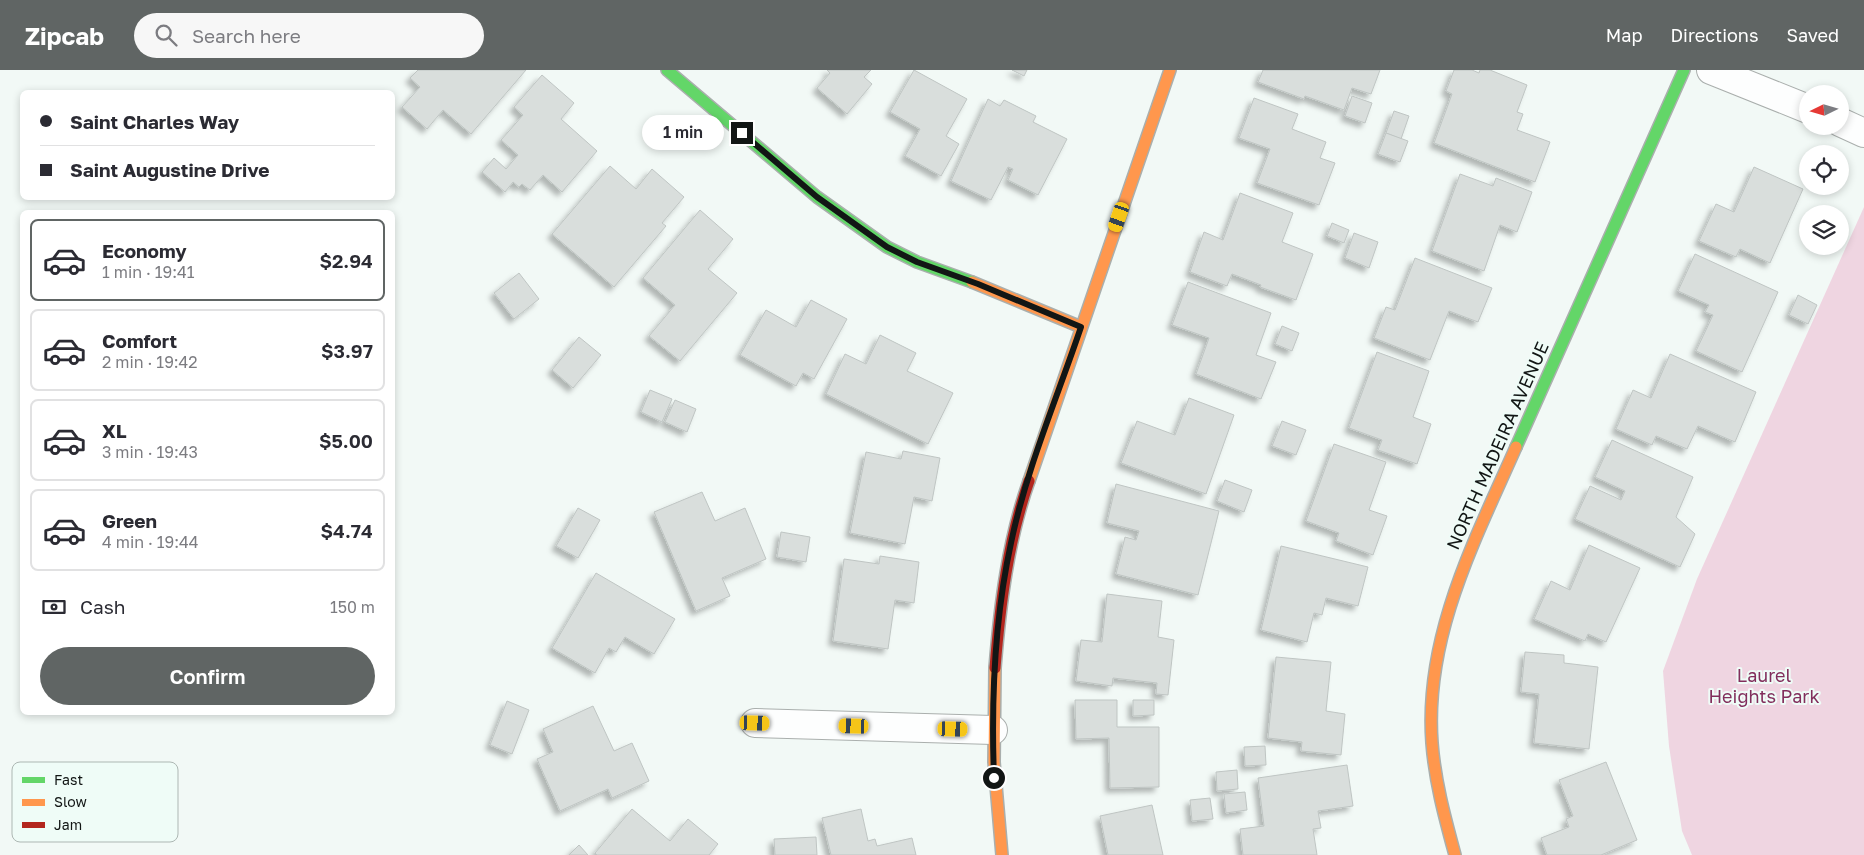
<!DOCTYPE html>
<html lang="en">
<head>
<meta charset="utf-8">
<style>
	body { margin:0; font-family:"Golos Text",sans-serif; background:#f7f7f7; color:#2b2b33; height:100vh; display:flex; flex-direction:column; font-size:19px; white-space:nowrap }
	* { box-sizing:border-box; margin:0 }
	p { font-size:16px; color:#7c7c81 }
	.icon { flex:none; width:28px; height:28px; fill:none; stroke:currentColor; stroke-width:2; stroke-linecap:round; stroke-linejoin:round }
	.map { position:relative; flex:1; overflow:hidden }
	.drawer { position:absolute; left:20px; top:140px; width:375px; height:505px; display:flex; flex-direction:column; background:#fff; border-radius:8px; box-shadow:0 2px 8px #0003 }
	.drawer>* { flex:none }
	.banner { position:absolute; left:20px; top:20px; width:375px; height:110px; border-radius:8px; box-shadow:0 2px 8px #0003; display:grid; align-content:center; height:110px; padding:0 20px; background:#fff }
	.needle { width:32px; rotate:265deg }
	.controls { position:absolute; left:1799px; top:15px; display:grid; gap:10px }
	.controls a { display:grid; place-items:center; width:50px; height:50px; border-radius:50%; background:#fff; box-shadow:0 2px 8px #0003; font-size:25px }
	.end { position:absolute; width:22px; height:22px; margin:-11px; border:6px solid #121615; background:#fff; box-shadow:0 0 0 2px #fff }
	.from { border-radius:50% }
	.bubble { position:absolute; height:35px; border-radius:18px; background:#fff; box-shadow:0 2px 8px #0003; font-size:16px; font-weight:600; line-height:35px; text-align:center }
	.car { position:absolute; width:15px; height:30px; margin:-15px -8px; border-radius:6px; box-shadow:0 0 4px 1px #0007; background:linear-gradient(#f5c518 24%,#345 0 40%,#f5c518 0 76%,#345 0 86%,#f5c518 0) }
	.banner b { display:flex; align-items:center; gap:18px; height:48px; font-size:19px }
	.banner b+b { border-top:1px solid #e1e1e2 }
	.banner i { width:12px; height:12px; background:#2b2b33 }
	ul { padding:9px 0 0; list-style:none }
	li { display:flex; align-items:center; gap:15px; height:82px; margin:0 10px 8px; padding:0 10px; border:2px solid #e1e1e2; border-radius:8px }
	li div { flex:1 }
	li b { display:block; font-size:19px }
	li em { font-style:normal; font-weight:600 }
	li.current { border-color:#606564 }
	li>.icon { width:45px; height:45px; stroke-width:1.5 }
	.pay { display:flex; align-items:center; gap:12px; height:55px; padding:0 20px; font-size:19px }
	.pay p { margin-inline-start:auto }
	.cta { display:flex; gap:10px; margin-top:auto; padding:10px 20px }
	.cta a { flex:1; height:58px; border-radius:30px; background:#606564; color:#fff; font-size:20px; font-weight:600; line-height:58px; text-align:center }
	header { display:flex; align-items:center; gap:30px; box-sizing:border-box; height:70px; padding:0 25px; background:#606564; color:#fff }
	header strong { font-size:24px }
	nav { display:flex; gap:28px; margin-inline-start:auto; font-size:18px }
	.search { width:350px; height:45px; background:#f7f7f7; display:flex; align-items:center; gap:12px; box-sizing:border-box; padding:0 18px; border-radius:28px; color:#7c7c81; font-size:19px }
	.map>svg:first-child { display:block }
</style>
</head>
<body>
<header>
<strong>Zipcab</strong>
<div class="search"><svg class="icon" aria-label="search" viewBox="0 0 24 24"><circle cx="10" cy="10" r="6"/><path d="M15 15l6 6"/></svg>Search here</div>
<nav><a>Map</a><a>Directions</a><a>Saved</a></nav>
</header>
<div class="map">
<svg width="1864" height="785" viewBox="0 0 1864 785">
	<defs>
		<filter id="shadow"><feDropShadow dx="-4.5" dy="4.5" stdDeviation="2.5" flood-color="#0004"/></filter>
	</defs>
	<rect width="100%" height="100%" fill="#f2f9f6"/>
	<path fill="#efd5e1" d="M 1864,137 L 1864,785 L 1692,785 L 1682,761 L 1669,676 L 1663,601 L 1697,509 Z"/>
	<g fill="#d9dedc" stroke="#bfc5c3" filter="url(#shadow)">
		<path d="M 418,0 L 526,0 L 471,64 L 443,40 L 427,59 L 402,37 L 420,17 L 410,8 Z"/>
		<path d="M 827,0 L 871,0 L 864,7 L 872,14 L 847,44 L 817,18 L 830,3 Z"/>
		<path d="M 914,0 L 967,29 L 946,66 L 959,74 L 941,106 L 905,86 L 920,59 L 890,42 Z"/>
		<path d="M 1012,0 L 1027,0 L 1024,6 Z"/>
		<path d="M 1263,0 L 1380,0 L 1371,24 L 1352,18 L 1344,40 L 1305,26 L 1304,29 L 1258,12 Z"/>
		<path d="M 1454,0 L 1472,0 L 1479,3 L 1480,0 L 1490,0 L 1527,15 L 1517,42 L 1523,44 L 1517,60 L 1550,72 L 1535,112 L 1434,73 L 1452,24 L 1446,21 Z"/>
		<path d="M 542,5 L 574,33 L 561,49 L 597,81 L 562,122 L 543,105 L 530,120 L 522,114 L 519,117 L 513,112 L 505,122 L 482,102 L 494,88 L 506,99 L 518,85 L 501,70 L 523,45 L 514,37 Z"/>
		<path d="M 1352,26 L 1372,33 L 1365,53 L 1345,46 Z"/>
		<path d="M 1254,28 L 1298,44 L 1292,59 L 1326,72 L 1320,88 L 1335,93 L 1319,135 L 1257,113 L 1270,79 L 1239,68 Z"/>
		<path d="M 988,29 L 1000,36 L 1004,30 L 1036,46 L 1033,52 L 1067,69 L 1038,125 L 1008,110 L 1013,99 L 1008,97 L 991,130 L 951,111 Z"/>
		<path d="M 1394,41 L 1409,46 L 1401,69 L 1386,63 Z"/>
		<path d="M 1386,63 L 1408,71 L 1400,92 L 1378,84 Z"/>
		<path d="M 610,96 L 636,119 L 652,99 L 684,127 L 662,153 L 666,156 L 614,217 L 552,164 Z"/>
		<path d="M 1754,97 L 1803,119 L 1770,193 L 1740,179 L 1736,187 L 1699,171 L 1716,134 L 1734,142 Z"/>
		<path d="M 1460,104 L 1493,116 L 1496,108 L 1532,122 L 1517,162 L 1500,155 L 1484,201 L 1432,181 Z"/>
		<path d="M 1240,123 L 1293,143 L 1282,172 L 1313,184 L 1296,230 L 1260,217 L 1261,215 L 1232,204 L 1227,216 L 1190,202 L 1204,162 L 1223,170 Z"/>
		<path d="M 700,140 L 733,169 L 708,199 L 737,223 L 680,291 L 649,266 L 675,235 L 643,208 Z"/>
		<path d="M 1332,153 L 1349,160 L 1344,173 L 1327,166 Z"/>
		<path d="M 1354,163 L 1378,172 L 1369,198 L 1345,188 Z"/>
		<path d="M 1695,184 L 1778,222 L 1742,302 L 1696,281 L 1713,245 L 1705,242 L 1709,235 L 1678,221 Z"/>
		<path d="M 1415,188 L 1492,218 L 1478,252 L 1449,241 L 1430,290 L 1374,268 L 1386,237 L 1395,240 Z"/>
		<path d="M 519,203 L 539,229 L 514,249 L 494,223 Z"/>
		<path d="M 1188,212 L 1271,243 L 1256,285 L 1276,292 L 1261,329 L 1196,304 L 1209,268 L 1172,255 Z"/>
		<path d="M 1798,225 L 1817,235 L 1808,254 L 1789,245 Z"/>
		<path d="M 811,230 L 847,249 L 814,309 L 803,303 L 796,316 L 740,285 L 766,240 L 796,257 Z"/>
		<path d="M 1282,256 L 1299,263 L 1292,281 L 1275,274 Z"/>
		<path d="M 880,265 L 916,283 L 907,301 L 953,323 L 928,374 L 826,324 L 845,284 L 866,294 Z"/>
		<path d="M 579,267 L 601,285 L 573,318 L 552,300 Z"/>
		<path d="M 1377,282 L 1429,301 L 1413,347 L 1431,354 L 1417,394 L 1378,380 L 1382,370 L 1349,358 Z"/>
		<path d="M 1670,284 L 1756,322 L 1735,372 L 1698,356 L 1687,379 L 1656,366 L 1652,375 L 1616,359 L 1633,320 L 1651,328 Z"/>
		<path d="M 650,320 L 672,329 L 662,352 L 641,342 Z"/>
		<path d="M 1189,328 L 1234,345 L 1206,424 L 1121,393 L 1137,351 L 1175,365 Z"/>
		<path d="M 675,330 L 696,339 L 687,362 L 665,352 Z"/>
		<path d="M 1282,351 L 1306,360 L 1296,385 L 1272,376 Z"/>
		<path d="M 1612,370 L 1693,407 L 1676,447 L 1695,464 L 1680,497 L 1575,449 L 1590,416 L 1621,430 L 1625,421 L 1595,407 Z"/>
		<path d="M 1334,374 L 1386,392 L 1369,440 L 1387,446 L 1373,485 L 1336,471 L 1339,463 L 1306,451 Z"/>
		<path d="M 903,381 L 940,388 L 932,431 L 914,427 L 905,474 L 850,463 L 866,382 L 901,389 Z"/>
		<path d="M 1225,410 L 1252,420 L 1244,442 L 1217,431 Z"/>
		<path d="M 1116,414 L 1219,441 L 1198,525 L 1116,504 L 1125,467 L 1136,470 L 1139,461 L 1107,453 Z"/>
		<path d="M 702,422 L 715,451 L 745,438 L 766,489 L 722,508 L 730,526 L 696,541 L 654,442 Z"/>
		<path d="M 578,438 L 600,450 L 578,488 L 556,476 Z"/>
		<path d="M 781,462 L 810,467 L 806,492 L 777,487 Z"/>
		<path d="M 1589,475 L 1640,498 L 1606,572 L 1588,564 L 1585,571 L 1534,549 L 1551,511 L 1570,520 Z"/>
		<path d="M 1281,476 L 1368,497 L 1358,536 L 1326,528 L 1322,545 L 1314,543 L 1307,572 L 1261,560 Z"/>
		<path d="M 880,486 L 919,492 L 914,533 L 895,530 L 888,579 L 833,571 L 844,489 L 879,494 Z"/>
		<path d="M 596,503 L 675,549 L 654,584 L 625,567 L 616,582 L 609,578 L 595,603 L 552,578 Z"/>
		<path d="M 1107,524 L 1162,531 L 1158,567 L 1174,570 L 1168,625 L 1156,624 L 1157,613 L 1113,608 L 1112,616 L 1076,611 L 1081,570 L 1102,572 Z"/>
		<path d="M 1525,582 L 1564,585 L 1564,593 L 1598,597 L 1589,679 L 1534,673 L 1539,624 L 1521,622 Z"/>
		<path d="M 1276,587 L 1331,592 L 1326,641 L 1345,644 L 1341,685 L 1301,681 L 1302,672 L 1268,668 Z"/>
		<path d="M 1075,630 L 1117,630 L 1117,657 L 1159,657 L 1159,717 L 1110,718 L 1109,668 L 1076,669 Z"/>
		<path d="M 1133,630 L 1154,630 L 1154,645 L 1133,646 Z"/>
		<path d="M 507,631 L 529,640 L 512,684 L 490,675 Z"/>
		<path d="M 593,636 L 614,681 L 632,673 L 649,711 L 612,728 L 608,719 L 560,741 L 537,689 L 553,682 L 543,659 Z"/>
		<path d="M 1265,676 L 1266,695 L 1245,696 L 1244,677 Z"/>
		<path d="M 1606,692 L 1637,770 L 1601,785 L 1547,785 L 1541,768 L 1569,757 L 1566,749 L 1573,746 L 1559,710 Z"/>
		<path d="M 1347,695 L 1353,736 L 1318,741 L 1321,758 L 1313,759 L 1317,785 L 1243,785 L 1240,759 L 1264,756 L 1258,708 Z"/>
		<path d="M 1237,700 L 1238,719 L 1217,721 L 1216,702 Z"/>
		<path d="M 1245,722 L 1247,740 L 1226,743 L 1224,724 Z"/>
		<path d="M 1210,728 L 1213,749 L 1192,751 L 1190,730 Z"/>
		<path d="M 1152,735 L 1163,785 L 1108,785 L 1100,746 Z"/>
		<path d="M 632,739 L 670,771 L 688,749 L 718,774 L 709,785 L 597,785 L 595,783 Z"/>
		<path d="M 861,739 L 868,771 L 875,769 L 877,776 L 912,768 L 916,785 L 831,785 L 822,748 Z"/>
		<path d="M 816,767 L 817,785 L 775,785 L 774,769 Z"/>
		<path d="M 579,775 L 588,785 L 569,785 Z"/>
	</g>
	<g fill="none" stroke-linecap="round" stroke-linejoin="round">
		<defs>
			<g id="street">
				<path d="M 1711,0 L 1808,39"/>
				<path d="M 1840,52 L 1864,63"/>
				<path d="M 755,653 L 993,660"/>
			</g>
			<g id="fast">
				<path d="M 667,0 L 817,127 L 887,177 L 917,192 L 972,212"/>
				<path d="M 1516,377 L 1684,0"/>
			</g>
			<g id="slow">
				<path d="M 972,212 L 1081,257"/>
				<path d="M 1029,411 L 1170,0"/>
				<path d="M 995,598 L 994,692 L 1002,785"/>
				<path d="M 1455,785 C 1445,748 1435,712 1432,673 C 1424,567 1474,472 1516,377"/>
			</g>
			<path id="jam" d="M 995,598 C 1000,535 1008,470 1029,411"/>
		</defs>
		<use href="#street" stroke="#aaafad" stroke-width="30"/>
		<use href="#fast" stroke="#aaafad" stroke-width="14"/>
		<use href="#slow" stroke="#aaafad" stroke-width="14"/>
		<use href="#jam" stroke="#aaafad" stroke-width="14"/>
		<use href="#street" stroke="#fdfefe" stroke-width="28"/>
		<use href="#fast" stroke="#63d668" stroke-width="11"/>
		<use href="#slow" stroke="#ff974d" stroke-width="11"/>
		<use href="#jam" stroke="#b3261e" stroke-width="11"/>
	</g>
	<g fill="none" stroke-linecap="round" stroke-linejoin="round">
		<path stroke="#121615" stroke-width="6" d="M 742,63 L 817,127 L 887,177 L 917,192 L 978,214 L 1081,257 C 1057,328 1026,400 1011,473 C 994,551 991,629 994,708"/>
	</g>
	<g text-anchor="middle" stroke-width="4" stroke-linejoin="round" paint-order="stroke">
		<g font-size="18" fill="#121615" stroke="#effcf7">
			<text transform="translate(1498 376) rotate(-66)" y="6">NORTH MADEIRA AVENUE</text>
		</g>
		<g font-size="18" fill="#822e5c" stroke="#effcf7">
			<text x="1764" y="612">Laurel<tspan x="1764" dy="21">Heights Park</tspan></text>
		</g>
	</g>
	<rect x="12" y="692" width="166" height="80" rx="8" fill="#effcf7" stroke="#adb7b3" stroke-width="1"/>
	<rect x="22" y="707" width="23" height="6" fill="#63d668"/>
	<rect x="22" y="729" width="23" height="7" fill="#ff974d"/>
	<rect x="22" y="752" width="23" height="6" fill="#b3261e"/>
	<g font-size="14" fill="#121615">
		<text x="54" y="715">Fast</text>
		<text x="54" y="737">Slow</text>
		<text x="54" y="760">Jam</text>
	</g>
</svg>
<div class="controls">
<a><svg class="needle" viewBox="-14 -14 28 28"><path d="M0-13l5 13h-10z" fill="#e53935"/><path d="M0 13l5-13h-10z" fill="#7c7c81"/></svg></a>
<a><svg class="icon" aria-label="locate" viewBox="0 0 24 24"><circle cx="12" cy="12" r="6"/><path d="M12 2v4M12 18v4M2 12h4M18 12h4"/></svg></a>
<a><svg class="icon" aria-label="layers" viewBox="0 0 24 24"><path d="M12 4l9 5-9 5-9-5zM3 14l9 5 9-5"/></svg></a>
</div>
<i class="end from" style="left:994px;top:708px"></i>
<i class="end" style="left:742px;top:63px"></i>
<div class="bubble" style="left:642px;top:45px;width:82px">1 min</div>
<i class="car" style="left:1119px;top:147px;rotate:199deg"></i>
<i class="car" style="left:755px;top:653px;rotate:92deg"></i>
<i class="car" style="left:854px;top:656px;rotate:272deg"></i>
<i class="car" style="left:953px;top:659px;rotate:92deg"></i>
<div class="banner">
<b><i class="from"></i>Saint Charles Way</b>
<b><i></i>Saint Augustine Drive</b>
</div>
<section class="drawer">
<ul>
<li class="current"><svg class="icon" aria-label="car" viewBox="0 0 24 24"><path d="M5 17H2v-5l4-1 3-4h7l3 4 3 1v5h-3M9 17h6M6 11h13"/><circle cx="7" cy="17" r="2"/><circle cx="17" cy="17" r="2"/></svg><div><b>Economy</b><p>1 min · 19:41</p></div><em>$2.94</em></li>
<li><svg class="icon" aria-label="car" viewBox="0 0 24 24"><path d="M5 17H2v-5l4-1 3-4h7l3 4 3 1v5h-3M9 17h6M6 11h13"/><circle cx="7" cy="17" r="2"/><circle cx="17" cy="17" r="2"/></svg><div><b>Comfort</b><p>2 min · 19:42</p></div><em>$3.97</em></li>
<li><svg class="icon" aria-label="car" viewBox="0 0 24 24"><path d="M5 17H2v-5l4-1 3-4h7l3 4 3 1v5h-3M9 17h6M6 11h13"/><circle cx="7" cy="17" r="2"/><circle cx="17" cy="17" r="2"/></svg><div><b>XL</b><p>3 min · 19:43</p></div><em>$5.00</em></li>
<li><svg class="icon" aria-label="car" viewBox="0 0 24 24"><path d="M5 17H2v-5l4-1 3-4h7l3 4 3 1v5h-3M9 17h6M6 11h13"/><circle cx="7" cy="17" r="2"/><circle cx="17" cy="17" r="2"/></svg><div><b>Green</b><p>4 min · 19:44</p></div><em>$4.74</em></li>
</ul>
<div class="pay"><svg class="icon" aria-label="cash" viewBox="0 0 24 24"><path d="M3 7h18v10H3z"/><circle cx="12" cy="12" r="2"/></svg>Cash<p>150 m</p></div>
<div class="cta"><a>Confirm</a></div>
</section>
</div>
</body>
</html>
